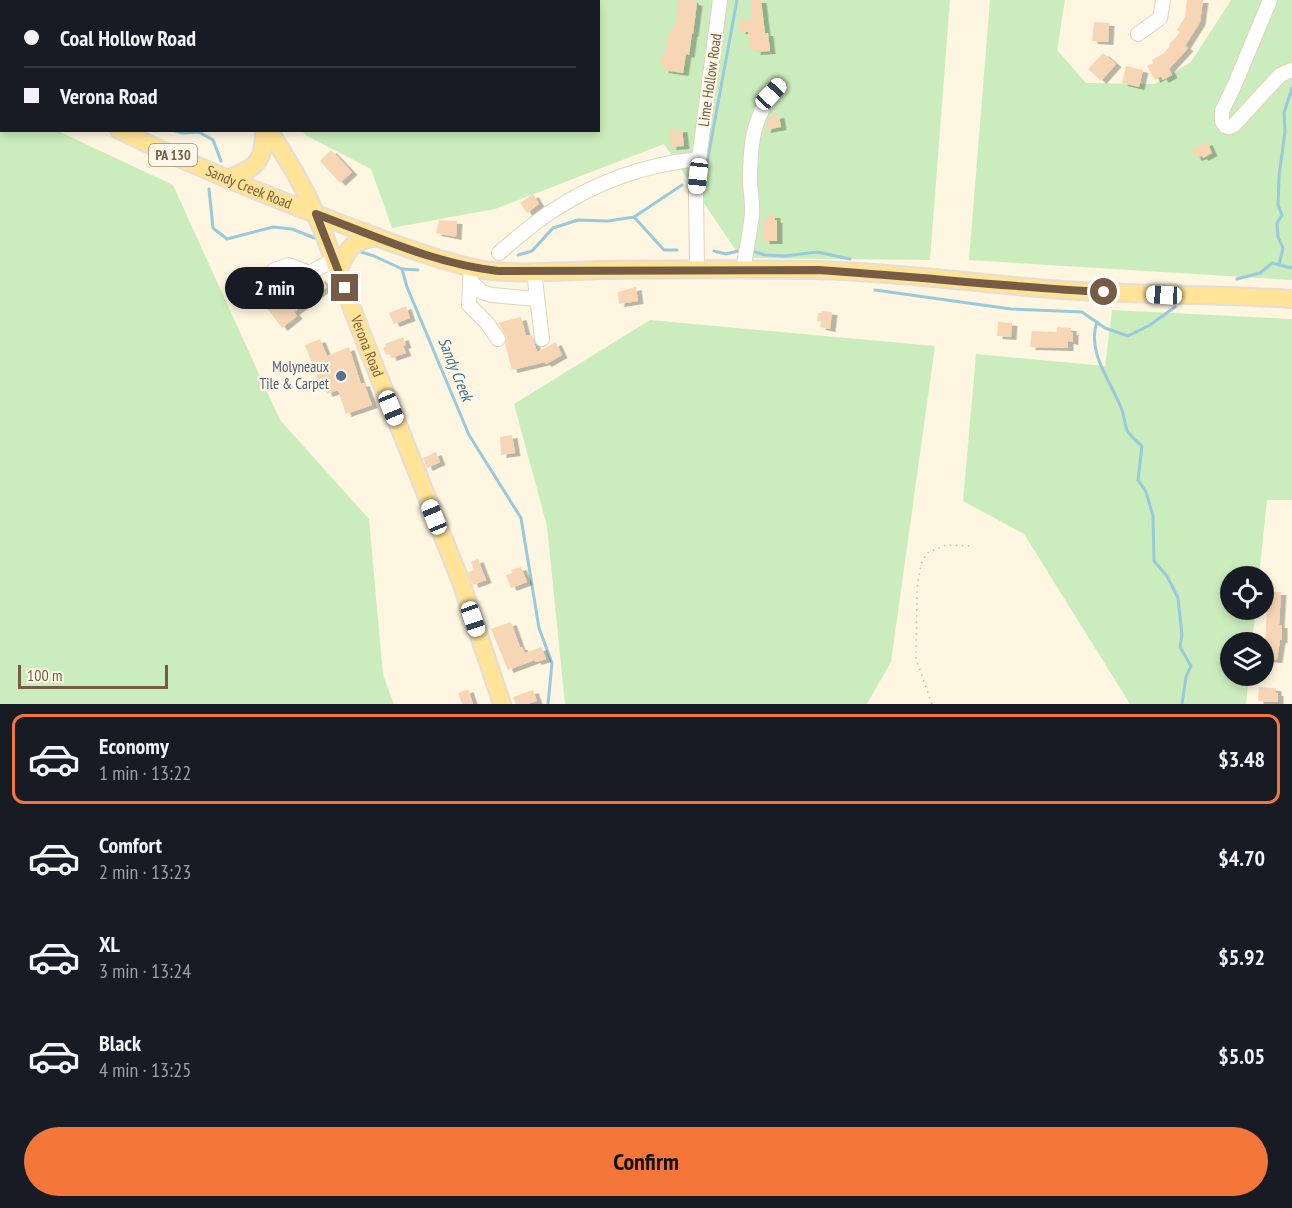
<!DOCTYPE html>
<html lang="en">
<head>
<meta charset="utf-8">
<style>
	body { margin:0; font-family:"PT Sans Narrow",sans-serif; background:#20242c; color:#f1f3f6; height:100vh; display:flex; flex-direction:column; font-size:22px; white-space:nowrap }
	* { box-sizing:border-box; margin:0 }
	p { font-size:20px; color:#9ea1a6 }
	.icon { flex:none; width:33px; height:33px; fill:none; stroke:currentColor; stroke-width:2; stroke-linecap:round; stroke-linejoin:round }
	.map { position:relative; height:704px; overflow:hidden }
	.sheet { display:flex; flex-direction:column; background:#171b24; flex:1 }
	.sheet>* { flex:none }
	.top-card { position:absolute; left:0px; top:0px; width:600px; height:132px; box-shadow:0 3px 9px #0003; display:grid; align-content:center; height:132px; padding:0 24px; background:#171b24 }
	.fabs { position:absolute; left:1220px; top:566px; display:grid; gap:12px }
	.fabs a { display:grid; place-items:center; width:54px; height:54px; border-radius:50%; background:#171b24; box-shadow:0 3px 9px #0003; font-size:30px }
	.scale { position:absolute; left:18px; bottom:15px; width:150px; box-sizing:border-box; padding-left:6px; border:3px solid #775c45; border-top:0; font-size:16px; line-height:21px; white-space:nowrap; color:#775c45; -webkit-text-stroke:4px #fff8e8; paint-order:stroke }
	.end { position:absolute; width:27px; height:27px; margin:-14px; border:8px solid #775c45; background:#fff; box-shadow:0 0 0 3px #fff }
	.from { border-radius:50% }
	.bubble { position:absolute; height:42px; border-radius:21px; background:#171b24; box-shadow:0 3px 9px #0003; font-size:20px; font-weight:800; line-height:42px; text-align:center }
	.car { position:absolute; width:18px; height:36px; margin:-18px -9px; border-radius:8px; box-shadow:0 0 4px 2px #0007; background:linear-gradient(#fff 24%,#345 0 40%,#fff 0 76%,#345 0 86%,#fff 0) }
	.top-card b { display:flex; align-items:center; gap:21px; height:57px; font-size:22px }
	.top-card b+b { border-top:2px solid #363941 }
	.top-card i { width:15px; height:15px; background:#f1f3f6 }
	ul { padding:10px 0 0; list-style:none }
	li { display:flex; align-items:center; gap:18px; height:90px; margin:0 12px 9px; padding:0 12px; border:3px solid transparent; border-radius:12px }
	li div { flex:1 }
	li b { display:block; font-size:22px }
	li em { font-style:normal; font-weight:800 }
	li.current { border-color:#f47639 }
	li>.icon { width:54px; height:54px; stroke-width:1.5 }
	.button { display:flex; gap:12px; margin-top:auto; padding:12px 24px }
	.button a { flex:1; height:69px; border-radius:36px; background:#f47639; color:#111; font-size:24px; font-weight:800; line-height:69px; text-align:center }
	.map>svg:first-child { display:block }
</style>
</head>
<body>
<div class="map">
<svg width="1292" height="704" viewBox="0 0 1292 704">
	<defs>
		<filter id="shadow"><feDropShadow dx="5.5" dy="3" stdDeviation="0" flood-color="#0004"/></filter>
	</defs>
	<rect width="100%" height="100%" fill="#fef6e0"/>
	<g fill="#cbedbd">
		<path d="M 182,0 L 950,0 L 930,260 L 741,258 L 664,144 L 495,209 L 392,228 L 371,169 L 307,136 L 302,131 L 598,130 L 598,2 L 184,2 Z"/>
		<path d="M 990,0 L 1065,0 L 1057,50 L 1086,83 L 1155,84 L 1191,62 L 1231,0 L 1292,0 L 1292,280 L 969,260 Z"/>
		<path d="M 0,104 L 1,105 L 2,130 L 58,131 L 173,185 L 280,420 L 369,519 L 383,675 L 394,704 L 0,704 Z"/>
		<path d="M 1112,310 L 1292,319 L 1292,500 L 1267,500 L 1259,576 L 1230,576 L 1230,609 L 1256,609 L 1252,642 L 1230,642 L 1230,675 L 1249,675 L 1246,704 L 1130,704 L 1024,534 L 963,501 L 976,354 L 1105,366 Z"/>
		<path d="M 650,320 L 935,346 L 891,662 L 867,704 L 565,704 L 547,526 L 514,404 Z"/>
	</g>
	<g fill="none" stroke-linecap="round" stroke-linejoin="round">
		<g stroke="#98cadc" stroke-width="3">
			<path d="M 0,50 L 2,50"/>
			<path d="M 172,130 L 183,133 L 199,132 L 213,140 L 221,161"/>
			<path d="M 707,163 L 737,0"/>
			<path d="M 209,189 L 213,228 L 227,239 L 273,227 L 292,229 L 320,240"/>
			<path d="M 634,217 L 664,250 L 677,250"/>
			<path d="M 358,251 L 374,256 L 402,269 L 407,287 L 469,435 L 521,518 L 539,628 L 552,663 L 548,704"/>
			<path d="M 714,251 L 726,254 L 742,250"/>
			<path d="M 752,251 L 765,255 L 785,256 L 817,252 L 850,259"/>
			<path d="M 518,255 L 532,251 L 553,228 L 578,220 L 608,221 L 634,217 L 682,185"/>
			<path d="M 1279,265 L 1283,248 L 1278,237 L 1277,223 L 1282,215 L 1278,205 L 1279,176 L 1285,132 L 1284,113 L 1292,88"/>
			<path d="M 402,269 L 418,270"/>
			<path d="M 1237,279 L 1260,273 L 1272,263 L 1292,268"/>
			<path d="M 875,290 L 1011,309 L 1082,312 L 1105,328 L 1128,336 L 1150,325 L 1175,307"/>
			<path d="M 1097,322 C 1086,352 1112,383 1122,410 C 1125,417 1124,426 1128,432 C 1132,437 1137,442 1142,446 L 1138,480 L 1146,492 L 1153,516 L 1154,561 L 1167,576 L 1178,598 L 1182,635 L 1180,647 L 1191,666 L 1186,677 L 1182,704"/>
		</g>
	</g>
	<g fill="#f6d6b5" filter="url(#shadow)">
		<path d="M 679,0 L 693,0 L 693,2 L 697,3 L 693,34 L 692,33 L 689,55 L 686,54 L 683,73 L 663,70 L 664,64 L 660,63 L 662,54 L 665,55 L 668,36 L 670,36 L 671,27 L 675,28 Z"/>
		<path d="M 751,0 L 761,0 L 765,33 L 768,33 L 770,51 L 755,52 L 755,49 L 750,49 L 748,32 L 740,31 L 740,19 L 752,20 Z"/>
		<path d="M 1187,0 L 1203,0 L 1200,22 L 1185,46 L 1188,48 L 1169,69 L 1172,75 L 1163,80 L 1161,76 L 1155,80 L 1147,66 L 1153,63 L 1152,60 L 1164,53 L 1170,46 L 1169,45 L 1180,32 L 1177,30 L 1185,17 Z"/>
		<path d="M 1094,22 L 1109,23 L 1108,42 L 1092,41 Z"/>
		<path d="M 1103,53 L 1116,64 L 1101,81 L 1088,69 Z"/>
		<path d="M 1126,66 L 1143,70 L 1139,87 L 1122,83 Z"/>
		<path d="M 779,115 L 781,127 L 765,130 L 769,117 Z"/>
		<path d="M 682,129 L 684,146 L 671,147 L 669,130 Z"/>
		<path d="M 1207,142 L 1212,153 L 1203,158 L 1202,156 L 1196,158 L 1192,149 Z"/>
		<path d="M 331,150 L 352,172 L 340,183 L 320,161 Z"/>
		<path d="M 533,194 L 539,204 L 527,213 L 520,203 Z"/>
		<path d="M 767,215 L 775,215 L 775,220 L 777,220 L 777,241 L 764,241 L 764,220 L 767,220 Z"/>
		<path d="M 439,220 L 457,221 L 456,237 L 436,233 Z"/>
		<path d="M 320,278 L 327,287 L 294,312 L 297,316 L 282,328 L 264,304 L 276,295 L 283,296 L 287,302 Z"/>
		<path d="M 636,287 L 638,301 L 619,304 L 618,292 Z"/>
		<path d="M 406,306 L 410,318 L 394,324 L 389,313 Z"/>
		<path d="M 822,311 L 832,312 L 830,329 L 820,327 L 821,322 L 817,321 L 818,313 L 822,313 Z"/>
		<path d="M 521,317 L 526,336 L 532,335 L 537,352 L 556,342 L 562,355 L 546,364 L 545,362 L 512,370 L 505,344 L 507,338 L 498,323 Z"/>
		<path d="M 998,322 L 1012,323 L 1011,337 L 997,336 Z"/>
		<path d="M 1057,327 L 1071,328 L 1071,332 L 1073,332 L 1073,342 L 1068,341 L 1068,348 L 1030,347 L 1032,331 L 1057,332 Z"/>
		<path d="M 403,337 L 406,345 L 403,346 L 406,353 L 391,358 L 390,354 L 386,355 L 383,348 L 386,347 L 385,344 Z"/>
		<path d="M 320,339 L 327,356 L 349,347 L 361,384 L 364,383 L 372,405 L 346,414 L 338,390 L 327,394 L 321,378 L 318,379 L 305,345 Z"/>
		<path d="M 512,435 L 515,453 L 501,455 L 500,437 Z"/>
		<path d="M 436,452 L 440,462 L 427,468 L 423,458 Z"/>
		<path d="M 478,559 L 486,580 L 473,585 L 468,572 L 474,570 L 471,562 Z"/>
		<path d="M 521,567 L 527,582 L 511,588 L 506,575 L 512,573 L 511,570 Z"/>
		<path d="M 1268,592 L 1281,592 L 1279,625 L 1282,625 L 1282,640 L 1280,640 L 1277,660 L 1263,659 L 1264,643 L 1265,643 Z"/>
		<path d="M 511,622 L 520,647 L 522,647 L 525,653 L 541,647 L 546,659 L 536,662 L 535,660 L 508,670 L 491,629 Z"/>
		<path d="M 1259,687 L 1276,688 L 1276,693 L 1278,693 L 1278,702 L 1258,701 Z"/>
		<path d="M 468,689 L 473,704 L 462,704 L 458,693 Z"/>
		<path d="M 533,690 L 537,701 L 527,704 L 516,704 L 513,697 Z"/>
	</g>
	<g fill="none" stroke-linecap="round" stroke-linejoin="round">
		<defs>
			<g id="minor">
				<path d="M 1270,0 L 1235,84 L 1222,111 L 1222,121 L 1225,126 L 1229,127 L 1234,125 L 1280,75 L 1292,70"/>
				<path d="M 130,2 L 131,0"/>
				<path d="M 1138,34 L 1160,18 L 1163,0"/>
				<path d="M 499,253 C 515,239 532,225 549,213 C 594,183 646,164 699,159"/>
				<path d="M 471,267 L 469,305 L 487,323 L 498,339"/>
				<path d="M 697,269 L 696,193 L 699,159 L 720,0"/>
				<path d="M 743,270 C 746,252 750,233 752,214 C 753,203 750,192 750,181 C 750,143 753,114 779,85"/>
				<path d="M 534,271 L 542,339"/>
				<path d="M 309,273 L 289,265 L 274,270 L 278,286 L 290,289 L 305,275 L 334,260"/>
				<path d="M 470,281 L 482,292 L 492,295 L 536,299"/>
			</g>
			<g id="major">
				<path d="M 150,0 L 151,2"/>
				<path d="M 0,77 L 2,78"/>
				<path id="s1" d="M 119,130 C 193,166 270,197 347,226 C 388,241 430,258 473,268 C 510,276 561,271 599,270 C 672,269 744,269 816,270 C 899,272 981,284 1063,290 C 1139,295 1216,294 1292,299"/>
				<path id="s2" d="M 269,130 L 294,171 L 308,197 L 323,232 L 365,342 L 461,582 L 502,704"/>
				<path d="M 227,179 C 256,168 264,163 264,130"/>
				<path d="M 338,271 C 349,247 350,242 377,237"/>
			</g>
		</defs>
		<use href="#minor" stroke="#e3d2bb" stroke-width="16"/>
		<use href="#major" stroke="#e4deda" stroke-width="20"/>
		<path stroke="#dbb998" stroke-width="1.5" stroke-dasharray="1.5 4.5" stroke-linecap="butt" d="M 932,704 L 916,659 L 917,589 L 921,564 L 927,553 L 946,545 L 973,546"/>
		<use href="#minor" stroke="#fff" stroke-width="14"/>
		<use href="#major" stroke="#ffe396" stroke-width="16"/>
	</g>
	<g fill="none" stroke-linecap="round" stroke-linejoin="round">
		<path stroke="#775c45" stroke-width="8" d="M 345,288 L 316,214 C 375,236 435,264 498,271 L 818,270 C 913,276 1008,287 1104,292"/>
	</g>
	<circle fill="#5c6f8a" stroke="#fff8e8" stroke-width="2" cx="341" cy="376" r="6"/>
	<g text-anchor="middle" stroke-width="4.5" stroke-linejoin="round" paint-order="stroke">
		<rect fill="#fff8e8" stroke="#a08b76" stroke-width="1.5" x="149" y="144" width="48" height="22" rx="4.5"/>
		<g font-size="14" font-weight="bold" fill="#775c45">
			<text x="173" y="160">PA 130</text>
		</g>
		<g font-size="15" fill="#775c45" stroke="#fff8e8">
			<text transform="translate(710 80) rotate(-82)" y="5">Lime Hollow Road</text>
			<text dy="5" stroke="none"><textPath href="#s1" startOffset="142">Sandy Creek Road</textPath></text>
			<text dy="5" stroke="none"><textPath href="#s2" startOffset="238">Verona Road</textPath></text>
		</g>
		<g font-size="15" fill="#4e5e75" stroke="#fff8e8" text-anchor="end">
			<text x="329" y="372">Molyneaux<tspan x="329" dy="17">Tile &amp; Carpet</tspan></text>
		</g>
		<g font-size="16" font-style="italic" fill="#3c778d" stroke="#fff8e8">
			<text transform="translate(456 369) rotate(68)" y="6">Sandy Creek</text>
		</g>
	</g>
</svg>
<div class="fabs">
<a><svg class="icon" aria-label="locate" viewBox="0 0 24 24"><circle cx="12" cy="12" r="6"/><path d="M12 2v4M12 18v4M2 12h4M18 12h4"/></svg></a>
<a><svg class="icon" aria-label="layers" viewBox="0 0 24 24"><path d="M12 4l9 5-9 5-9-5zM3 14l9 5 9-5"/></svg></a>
</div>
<div class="scale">100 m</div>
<i class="end from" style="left:1104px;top:292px"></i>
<i class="end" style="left:345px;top:288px"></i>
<div class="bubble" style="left:225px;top:267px;width:99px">2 min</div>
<i class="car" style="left:771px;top:94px;rotate:43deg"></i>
<i class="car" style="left:698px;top:176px;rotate:186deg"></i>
<i class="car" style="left:1164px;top:295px;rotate:273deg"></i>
<i class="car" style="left:391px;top:408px;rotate:158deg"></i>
<i class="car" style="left:434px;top:517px;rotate:338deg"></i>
<i class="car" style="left:473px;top:619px;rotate:161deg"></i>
<div class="top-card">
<b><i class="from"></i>Coal Hollow Road</b>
<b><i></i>Verona Road</b>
</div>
</div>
<section class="sheet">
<ul>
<li class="current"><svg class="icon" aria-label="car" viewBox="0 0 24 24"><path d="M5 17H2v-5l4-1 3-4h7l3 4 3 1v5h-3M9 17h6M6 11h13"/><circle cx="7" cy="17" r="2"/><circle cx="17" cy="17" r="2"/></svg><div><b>Economy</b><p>1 min · 13:22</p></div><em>$3.48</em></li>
<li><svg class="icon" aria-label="car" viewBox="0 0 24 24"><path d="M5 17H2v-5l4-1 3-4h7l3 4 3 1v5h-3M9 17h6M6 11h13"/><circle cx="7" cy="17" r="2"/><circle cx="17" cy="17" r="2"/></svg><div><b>Comfort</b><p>2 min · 13:23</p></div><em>$4.70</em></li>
<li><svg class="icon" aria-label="car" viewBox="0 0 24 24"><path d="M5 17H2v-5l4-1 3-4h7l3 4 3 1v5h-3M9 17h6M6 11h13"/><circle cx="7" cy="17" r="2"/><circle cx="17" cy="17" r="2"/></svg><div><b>XL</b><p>3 min · 13:24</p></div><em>$5.92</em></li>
<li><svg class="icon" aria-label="car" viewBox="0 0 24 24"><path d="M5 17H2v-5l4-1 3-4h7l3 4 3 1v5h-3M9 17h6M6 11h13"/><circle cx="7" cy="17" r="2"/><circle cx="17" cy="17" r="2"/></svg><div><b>Black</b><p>4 min · 13:25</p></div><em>$5.05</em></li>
</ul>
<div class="button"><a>Confirm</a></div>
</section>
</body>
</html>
